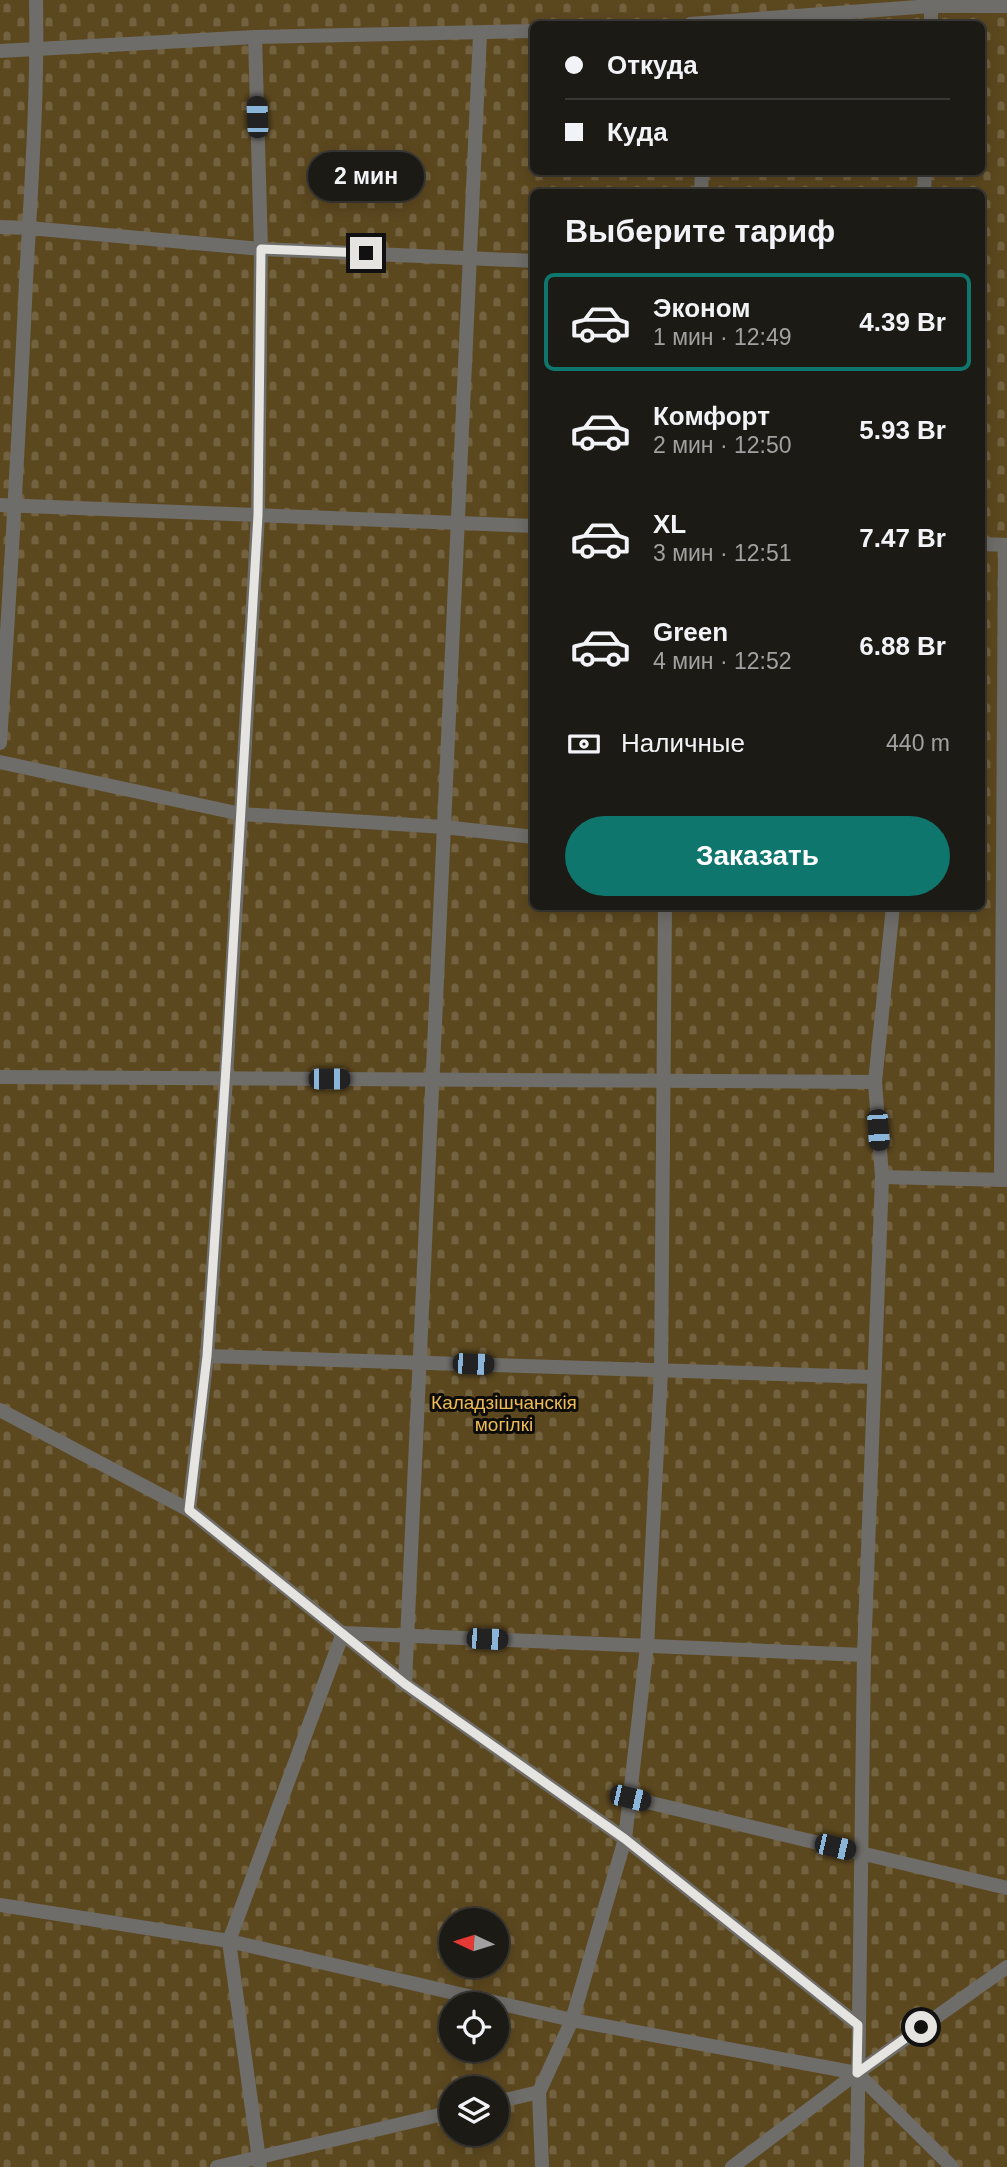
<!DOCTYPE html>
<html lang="ru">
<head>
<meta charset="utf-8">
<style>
	body { margin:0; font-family:Helvetica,sans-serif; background:#25231e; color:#f1f3f6; height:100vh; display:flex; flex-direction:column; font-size:26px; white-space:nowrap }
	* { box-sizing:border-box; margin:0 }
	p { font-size:23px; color:#a0a1a0 }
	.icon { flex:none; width:38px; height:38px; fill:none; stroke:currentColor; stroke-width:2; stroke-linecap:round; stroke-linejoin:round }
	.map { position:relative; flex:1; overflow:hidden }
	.side { position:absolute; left:530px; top:189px; width:455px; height:721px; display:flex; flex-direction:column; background:#1c1a15; border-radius:10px; box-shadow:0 4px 18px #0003,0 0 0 2px #3a3834 }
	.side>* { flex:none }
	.guide { position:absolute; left:530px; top:21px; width:455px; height:154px; border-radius:10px; box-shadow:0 4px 18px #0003,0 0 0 2px #3a3834; display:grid; align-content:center; height:154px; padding:0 35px; background:#1c1a15 }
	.needle { width:46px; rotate:274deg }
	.buttons { position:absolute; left:439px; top:1908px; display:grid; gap:14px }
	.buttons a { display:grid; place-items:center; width:70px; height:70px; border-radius:50%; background:#1c1a15; box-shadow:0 4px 18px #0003,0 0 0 2px #3a3834; font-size:35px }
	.end { position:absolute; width:32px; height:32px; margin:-16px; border:9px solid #e6e4e0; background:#111; box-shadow:0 0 0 4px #111 }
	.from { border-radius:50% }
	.bubble { position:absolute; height:49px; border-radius:24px; background:#1c1a15; box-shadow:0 4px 18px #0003,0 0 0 2px #3a3834; font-size:23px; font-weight:800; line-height:49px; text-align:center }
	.car { position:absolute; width:21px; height:42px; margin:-21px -10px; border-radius:9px; box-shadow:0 0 5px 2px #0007; background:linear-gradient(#222 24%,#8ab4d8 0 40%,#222 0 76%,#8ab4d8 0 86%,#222 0) }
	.guide b { display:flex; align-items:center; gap:24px; height:66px; font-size:26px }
	.guide b+b { border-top:2px solid #3a3834 }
	.guide i { width:18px; height:18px; background:#f1f3f6 }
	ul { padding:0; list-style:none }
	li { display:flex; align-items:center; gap:21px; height:98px; margin:0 14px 10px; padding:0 21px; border:4px solid transparent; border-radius:10px }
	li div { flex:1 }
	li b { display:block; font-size:26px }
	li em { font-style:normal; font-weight:800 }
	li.active { border-color:#0f766e }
	li>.icon { width:63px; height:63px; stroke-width:1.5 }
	h2 { padding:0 35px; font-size:32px; line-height:84px }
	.pay { display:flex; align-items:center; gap:18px; height:77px; padding:0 35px; font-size:26px }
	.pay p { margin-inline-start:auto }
	.button { display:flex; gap:14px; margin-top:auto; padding:14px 35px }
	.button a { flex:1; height:80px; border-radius:42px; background:#0f766e; color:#fff; font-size:28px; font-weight:800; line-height:80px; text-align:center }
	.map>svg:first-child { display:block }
</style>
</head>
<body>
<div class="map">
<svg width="1007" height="2167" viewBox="0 0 1007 2167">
	<defs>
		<pattern id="cemetery-stones" width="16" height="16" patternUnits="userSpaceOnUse" patternTransform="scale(1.75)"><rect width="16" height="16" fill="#5c481f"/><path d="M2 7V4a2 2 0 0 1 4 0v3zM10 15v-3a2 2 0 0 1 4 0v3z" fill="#73623f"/></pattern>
	</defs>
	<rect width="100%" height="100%" fill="#25221c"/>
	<path fill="url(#cemetery-stones)" fill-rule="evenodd" d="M 0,0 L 1007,0 L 1007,2167 L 0,2167 ZM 534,24 L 982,24 L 982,172 L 534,172 ZM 534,192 L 982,192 L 982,906 L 534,906 ZM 452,1920 L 497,1920 L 497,1965 L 452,1965 ZM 452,2004 L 497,2004 L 497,2049 L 452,2049 ZM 452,2088 L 497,2088 L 497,2133 L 452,2133 Z"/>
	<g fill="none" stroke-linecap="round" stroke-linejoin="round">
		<g stroke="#6f6d6a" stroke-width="14">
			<path d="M 690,24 L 931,6 L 1007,6"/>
			<path d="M 931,24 L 931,6"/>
			<path d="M 0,51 L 255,37 L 534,31"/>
			<path d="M 701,192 L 702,172"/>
			<path d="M 924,192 L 925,172"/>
			<path d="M 0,227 L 29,228 L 261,249 L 534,261"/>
			<path d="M 0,505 L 534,526"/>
			<path d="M 982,544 L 1007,545"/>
			<path d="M 0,743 C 10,589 19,435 26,281 C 31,188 38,94 36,0"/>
			<path d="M 0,762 L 241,814 L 444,827 L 534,837"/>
			<path d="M 0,1077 L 875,1082"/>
			<path d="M 882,1177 L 1007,1180"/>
			<path d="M 1001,1180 L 1005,545"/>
			<path d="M 207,1356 L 873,1377"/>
			<path d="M 0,1410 L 189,1510 L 405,1684 L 625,1839 L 858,2025"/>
			<path d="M 189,1510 L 207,1356 L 226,1079 L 258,515 L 261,249 L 255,37"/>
			<path d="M 405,1684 L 480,34"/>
			<path d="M 630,1798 L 1007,1888"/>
			<path d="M 0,1905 L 229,1941 L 572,2020 L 857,2073 L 952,2167"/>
			<path d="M 497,2102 L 539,2092"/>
			<path d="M 217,2167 L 452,2112"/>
			<path d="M 260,2167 L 229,1941 L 343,1633 L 864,1655"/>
			<path d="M 542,2167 L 539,2092 L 572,2020 L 625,1839 L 647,1646 L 661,1371 L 665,906"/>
			<path d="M 732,2167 L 857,2073 L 1007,1967"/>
			<path d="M 857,2167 L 864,1655 L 882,1177 L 875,1082 L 893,906"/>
		</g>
	</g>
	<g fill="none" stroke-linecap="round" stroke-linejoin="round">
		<path stroke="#e6e4e0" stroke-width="9" d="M 366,253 L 261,249 L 258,515 L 227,1052 L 207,1356 L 189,1510 L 405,1684 L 625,1839 L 858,2025 L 857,2073 L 921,2027"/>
	</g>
	<g text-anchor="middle" stroke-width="6" stroke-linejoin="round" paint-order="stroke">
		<g font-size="19" fill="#eb5" stroke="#0d0c09">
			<text x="504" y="1409">Каладзішчанскія<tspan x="504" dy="22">могілкі</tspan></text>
		</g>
	</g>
</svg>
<div class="buttons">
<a><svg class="needle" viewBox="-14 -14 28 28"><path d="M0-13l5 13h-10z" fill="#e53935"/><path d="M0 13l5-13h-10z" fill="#a0a1a0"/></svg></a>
<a><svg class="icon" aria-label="locate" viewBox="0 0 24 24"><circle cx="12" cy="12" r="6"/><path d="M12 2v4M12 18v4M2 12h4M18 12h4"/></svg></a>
<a><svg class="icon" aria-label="layers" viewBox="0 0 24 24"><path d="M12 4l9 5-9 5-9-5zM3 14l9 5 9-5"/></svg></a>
</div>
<i class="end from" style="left:921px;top:2027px"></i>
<i class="end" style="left:366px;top:253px"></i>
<div class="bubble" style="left:308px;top:152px;width:116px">2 мин</div>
<i class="car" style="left:257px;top:117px;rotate:358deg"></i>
<i class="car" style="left:329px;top:1079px;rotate:90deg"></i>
<i class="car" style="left:878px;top:1130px;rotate:176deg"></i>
<i class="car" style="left:473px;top:1364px;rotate:92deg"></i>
<i class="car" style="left:487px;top:1639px;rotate:92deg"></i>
<i class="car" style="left:630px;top:1798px;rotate:103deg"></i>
<i class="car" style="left:835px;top:1847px;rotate:103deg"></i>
<div class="guide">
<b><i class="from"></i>Откуда</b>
<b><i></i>Куда</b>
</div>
<section class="side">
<h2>Выберите тариф</h2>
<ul>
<li class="active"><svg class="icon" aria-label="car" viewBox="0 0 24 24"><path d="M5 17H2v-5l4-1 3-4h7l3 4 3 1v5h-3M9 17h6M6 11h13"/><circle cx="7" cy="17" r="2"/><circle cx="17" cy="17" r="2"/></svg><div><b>Эконом</b><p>1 мин · 12:49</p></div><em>4.39 Br</em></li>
<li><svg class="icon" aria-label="car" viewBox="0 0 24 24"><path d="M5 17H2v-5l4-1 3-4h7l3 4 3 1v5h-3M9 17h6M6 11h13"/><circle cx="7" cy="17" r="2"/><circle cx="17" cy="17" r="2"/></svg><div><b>Комфорт</b><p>2 мин · 12:50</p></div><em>5.93 Br</em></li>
<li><svg class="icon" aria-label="car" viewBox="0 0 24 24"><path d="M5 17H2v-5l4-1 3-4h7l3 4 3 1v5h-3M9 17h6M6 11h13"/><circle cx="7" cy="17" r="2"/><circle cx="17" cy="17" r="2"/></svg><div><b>XL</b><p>3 мин · 12:51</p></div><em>7.47 Br</em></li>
<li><svg class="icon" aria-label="car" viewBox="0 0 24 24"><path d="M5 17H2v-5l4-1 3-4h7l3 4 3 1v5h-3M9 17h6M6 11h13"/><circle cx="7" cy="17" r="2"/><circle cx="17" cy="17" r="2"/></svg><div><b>Green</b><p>4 мин · 12:52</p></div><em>6.88 Br</em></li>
</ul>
<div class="pay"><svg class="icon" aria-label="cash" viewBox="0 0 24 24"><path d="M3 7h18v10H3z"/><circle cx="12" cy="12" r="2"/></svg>Наличные<p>440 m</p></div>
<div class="button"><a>Заказать</a></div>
</section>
</div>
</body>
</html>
